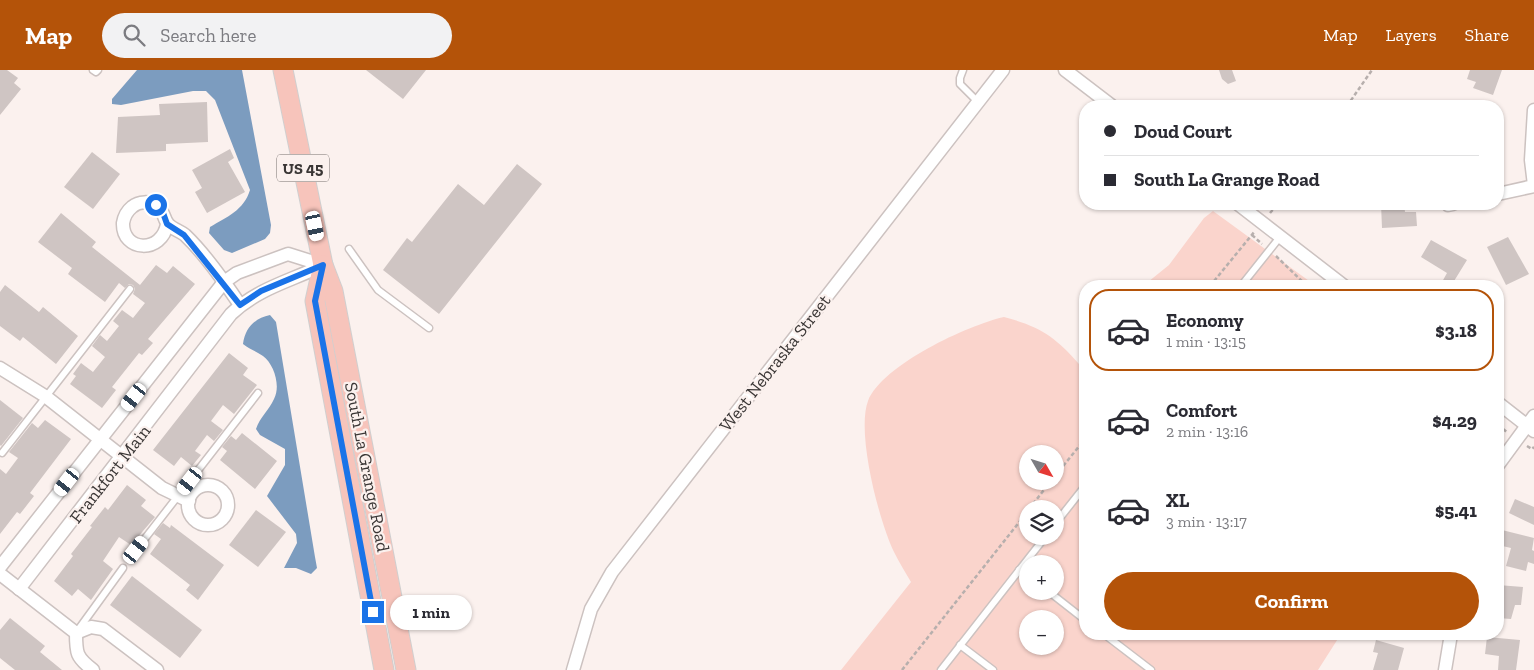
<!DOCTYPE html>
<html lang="en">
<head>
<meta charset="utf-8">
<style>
	body { margin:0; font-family:"Zilla Slab",serif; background:#f2f2f3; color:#2b2b33; height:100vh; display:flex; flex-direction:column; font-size:19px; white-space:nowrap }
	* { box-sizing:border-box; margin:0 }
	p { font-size:16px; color:#7c7c81 }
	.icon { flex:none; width:28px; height:28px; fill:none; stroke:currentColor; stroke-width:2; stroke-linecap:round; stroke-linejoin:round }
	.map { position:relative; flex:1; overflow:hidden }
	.sheet { position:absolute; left:1079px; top:210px; width:425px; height:360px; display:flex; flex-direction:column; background:#fff; border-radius:20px; box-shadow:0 1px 4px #0004 }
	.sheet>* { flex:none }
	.guide { position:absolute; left:1079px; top:30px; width:425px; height:110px; border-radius:20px; box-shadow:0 1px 4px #0004; display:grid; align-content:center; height:110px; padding:0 25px; background:#fff }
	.needle { width:32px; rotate:129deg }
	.fabs { position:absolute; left:1019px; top:375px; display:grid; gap:10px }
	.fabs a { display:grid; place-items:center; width:45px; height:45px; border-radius:50%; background:#fff; box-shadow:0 1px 4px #0004; font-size:25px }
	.end { position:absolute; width:22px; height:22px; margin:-11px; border:6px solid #1a73e8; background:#fff; box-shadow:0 0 0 2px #fff }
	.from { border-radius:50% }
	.bubble { position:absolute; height:35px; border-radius:18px; background:#fff; box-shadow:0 1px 4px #0004; font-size:16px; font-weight:800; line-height:35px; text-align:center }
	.car { position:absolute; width:15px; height:30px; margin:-15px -8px; border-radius:6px; box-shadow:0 0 4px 1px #0007; background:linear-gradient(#fff 24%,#345 0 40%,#fff 0 76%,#345 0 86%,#fff 0) }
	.guide b { display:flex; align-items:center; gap:18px; height:48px; font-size:19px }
	.guide b+b { border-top:1px solid #e1e1e2 }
	.guide i { width:12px; height:12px; background:#2b2b33 }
	ul { padding:9px 0 0; list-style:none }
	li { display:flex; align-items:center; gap:15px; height:82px; margin:0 10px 8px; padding:0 15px; border:2px solid transparent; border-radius:20px }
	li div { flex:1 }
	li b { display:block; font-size:19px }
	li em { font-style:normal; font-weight:800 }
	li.selected { border-color:#b45309 }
	li>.icon { width:45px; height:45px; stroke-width:1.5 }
	.button { display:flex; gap:10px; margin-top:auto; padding:10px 25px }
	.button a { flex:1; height:58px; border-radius:30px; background:#b45309; color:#fff; font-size:20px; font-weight:800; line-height:58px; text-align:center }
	header { display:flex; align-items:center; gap:30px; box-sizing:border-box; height:70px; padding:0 25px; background:#b45309; color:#fff }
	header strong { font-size:24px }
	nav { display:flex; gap:28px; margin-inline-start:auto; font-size:18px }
	.search { width:350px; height:45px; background:#f2f2f3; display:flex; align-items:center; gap:12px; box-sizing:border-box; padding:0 18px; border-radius:28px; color:#7c7c81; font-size:19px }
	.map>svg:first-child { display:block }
</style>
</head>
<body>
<header>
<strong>Map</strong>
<div class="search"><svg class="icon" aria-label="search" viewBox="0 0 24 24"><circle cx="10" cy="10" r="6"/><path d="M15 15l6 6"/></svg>Search here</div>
<nav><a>Map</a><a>Layers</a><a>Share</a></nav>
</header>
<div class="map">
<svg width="1534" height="600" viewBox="0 0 1534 600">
	<rect width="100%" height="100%" fill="#fbf1ee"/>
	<g fill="#fad4cc" fill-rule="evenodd">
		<path d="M 1213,141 L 1316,216 L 1143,216 L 1169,195 L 1204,148 Z"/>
		<path d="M 1004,247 C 1039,256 1056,267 1079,294 L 1085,287 L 1085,564 L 1341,564 L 1318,600 L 841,600 L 911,512 C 905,502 899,492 894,482 C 879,451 856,363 868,331 C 882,295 968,255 1004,247 ZM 1028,384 L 1055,384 L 1055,411 L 1028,411 ZM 1028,439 L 1055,439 L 1055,466 L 1028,466 ZM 1028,494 L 1055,494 L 1055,521 L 1028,521 ZM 1028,549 L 1055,549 L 1055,576 L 1028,576 Z"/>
	</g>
	<g fill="#7c9cbf">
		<path d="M 137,0 L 242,0 L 271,155 L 270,163 L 265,169 L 232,183 L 224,180 L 209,163 L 210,157 C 227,147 244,140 250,120 L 215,30 L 206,21 L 193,21 L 121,35 L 112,34 L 112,29 Z"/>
		<path d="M 270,245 L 276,252 L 315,487 L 317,498 L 311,504 L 296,498 L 284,498 L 297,473 L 296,464 L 267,426 L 285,395 L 285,379 L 260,365 L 256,359 C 260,347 269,340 274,329 C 281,316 274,294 263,286 C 256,281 249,279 243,274 C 245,258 255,248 270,245 Z"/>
	</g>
	<g fill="#cfc5c3">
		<path d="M 0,0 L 7,0 L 18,8 L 14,13 L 21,19 L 0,45 Z"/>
		<path d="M 366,0 L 426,0 L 403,29 Z"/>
		<path d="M 1219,0 L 1232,0 L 1236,11 L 1228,14 L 1222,9 Z"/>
		<path d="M 1470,0 L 1502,0 L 1493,25 L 1473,18 L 1476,12 L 1467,9 Z"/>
		<path d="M 207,32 L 208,72 L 166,74 L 166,81 L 116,83 L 118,47 L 160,45 L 159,34 Z"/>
		<path d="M 230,79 L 234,88 L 228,92 L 245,122 L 207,143 L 195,122 L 202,118 L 192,100 Z"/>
		<path d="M 92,82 L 120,104 L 93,139 L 64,117 Z"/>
		<path d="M 517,94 L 542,114 L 439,244 L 383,200 L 407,168 L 412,172 L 458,114 L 484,135 Z"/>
		<path d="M 1381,134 L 1404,134 L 1405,142 L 1416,142 L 1417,156 L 1382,158 Z"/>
		<path d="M 61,143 L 96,172 L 92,177 L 140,215 L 156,195 L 167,203 L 173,196 L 195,214 L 148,269 L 153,273 L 142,285 L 139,283 L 112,317 L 116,320 L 102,338 L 70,314 L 76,306 L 73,304 L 81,293 L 93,302 L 105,287 L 92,276 L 100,265 L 107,271 L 119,256 L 113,251 L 122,240 L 133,248 L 145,233 L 133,224 L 135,219 L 133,215 L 129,214 L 125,218 L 119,213 L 105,232 L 68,204 L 72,198 L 38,172 Z"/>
		<path d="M 1508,167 L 1529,204 L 1506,215 L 1487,177 Z"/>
		<path d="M 1431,170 L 1467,190 L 1451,216 L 1442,212 L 1447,203 L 1421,187 Z"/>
		<path d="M 5,215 L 39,242 L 43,237 L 78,266 L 56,294 L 23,267 L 20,271 L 0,256 L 0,222 Z"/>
		<path d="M 229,283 L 248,298 L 243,305 L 257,315 L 234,344 L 223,335 L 211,351 L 223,360 L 214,371 L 207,365 L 195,381 L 201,385 L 192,396 L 181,387 L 174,396 L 153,380 Z"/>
		<path d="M 0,330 L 23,348 L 1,376 L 0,375 Z"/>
		<path d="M 45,350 L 71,369 L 30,423 L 34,426 L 20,444 L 17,442 L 0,464 L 0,399 L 6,404 L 18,388 L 9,382 L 32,353 L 38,358 Z"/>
		<path d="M 242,363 L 277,391 L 255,419 L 220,390 L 227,381 L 222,377 L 231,366 L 236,370 Z"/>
		<path d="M 127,415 L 146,430 L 141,436 L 155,447 L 131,475 L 119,467 L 103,491 L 113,499 L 91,530 L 78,519 L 72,526 L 54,511 L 73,486 L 71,484 L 92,457 L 90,456 L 105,437 L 108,440 Z"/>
		<path d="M 1515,429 L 1534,437 L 1534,455 L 1509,443 Z"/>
		<path d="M 256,440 L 286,462 L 258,497 L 229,475 Z"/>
		<path d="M 163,453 L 170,458 L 171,455 L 224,495 L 198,530 L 186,520 L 190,515 L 150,484 L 161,469 L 154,464 Z"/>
		<path d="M 1502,460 L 1534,468 L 1532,480 L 1534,481 L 1534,494 L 1528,492 L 1526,501 L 1506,496 L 1511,478 L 1498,475 Z"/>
		<path d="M 132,506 L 202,560 L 180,588 L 110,535 Z"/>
		<path d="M 1498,515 L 1523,517 L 1521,535 L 1515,535 L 1511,549 L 1498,548 Z"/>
		<path d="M 10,548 L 45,576 L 40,582 L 62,600 L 15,600 L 0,588 L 0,560 Z"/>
		<path d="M 1487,567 L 1520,570 L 1516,600 L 1498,600 L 1499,586 L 1485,584 Z"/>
		<path d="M 1376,570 L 1404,578 L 1398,600 L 1373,600 L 1378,583 L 1373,582 Z"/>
	</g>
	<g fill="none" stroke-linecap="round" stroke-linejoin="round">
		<defs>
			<g id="service">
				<path d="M 93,0 L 96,2 L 98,0"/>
				<path d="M 963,0 L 960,8 L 960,14 L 978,32"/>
				<path d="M 349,179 L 378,220 L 429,258"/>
				<path d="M 1241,216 L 1280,167"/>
				<path d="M 2,383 L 130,219"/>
				<path d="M 1055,454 L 1085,416"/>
				<path d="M 136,480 L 258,323"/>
				<path d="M 1019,500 L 1028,506"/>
				<path d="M 1048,521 L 1085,550"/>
				<path d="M 78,560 L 123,498"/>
				<path d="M 1104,564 L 1151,600"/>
				<path d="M 960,575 L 993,600"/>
				<path d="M 941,600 L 1046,466"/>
			</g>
			<g id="minor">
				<path d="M 1065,0 L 1112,36"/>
				<path d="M 1534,40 L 1531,90 L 1534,115"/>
				<path d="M 1498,124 L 1534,116"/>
				<path d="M 1238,134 L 1344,216"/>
				<path d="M 1448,135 L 1453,134"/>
				<path d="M 167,154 C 162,184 122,182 123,153 C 124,147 127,141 132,137 C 139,131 150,131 157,136 C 165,141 163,150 169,155 C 173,159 180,161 185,165 C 206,185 224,211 240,235"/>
				<path d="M 0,298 L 45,326 L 162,418 L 189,431"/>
				<path d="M 1498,333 L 1534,361"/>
				<path d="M 1498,395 L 1534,346"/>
				<circle cx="208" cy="435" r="20"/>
				<path d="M 0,497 L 224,212 L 237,203 L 288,184 L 323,195"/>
				<path d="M 0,504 L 76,563 C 76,583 76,587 93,600"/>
				<path d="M 19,519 L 231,244 C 258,218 291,211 323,195"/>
				<path d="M 76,563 L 91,557 L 103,559 L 157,600"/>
				<path d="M 573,600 L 591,539 L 612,502 L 1003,0"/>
				<path d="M 1445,600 L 1451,564"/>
			</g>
			<g id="primary">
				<path d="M 283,0 L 323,195 L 333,221 L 406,600"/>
				<path d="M 323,195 L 315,231 L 384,600"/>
			</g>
		</defs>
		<use href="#service" stroke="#ccc2c0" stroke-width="9"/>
		<use href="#minor" stroke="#ccc2c0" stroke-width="15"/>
		<use href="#primary" stroke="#d0cfcf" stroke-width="21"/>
		<g stroke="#b7afad" stroke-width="2.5" stroke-dasharray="4 2.5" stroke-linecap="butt">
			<path d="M 1347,36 L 1372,0"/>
			<path d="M 1270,143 L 1278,134"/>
			<path d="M 1252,165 L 1262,174"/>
			<path d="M 1276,186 L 1307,216"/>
			<path d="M 1210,216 L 1255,161"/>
			<path d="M 1498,355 L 1508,363"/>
			<path d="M 1527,376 L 1532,379 L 1534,377"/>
			<path d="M 1055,406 L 1085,369"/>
			<path d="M 1029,439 L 1051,411"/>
			<path d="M 902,600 L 1028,441"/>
		</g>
		<use href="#service" stroke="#fff" stroke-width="6"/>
		<use href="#minor" stroke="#fff" stroke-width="12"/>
		<use href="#primary" stroke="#f7c4bb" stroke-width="19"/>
	</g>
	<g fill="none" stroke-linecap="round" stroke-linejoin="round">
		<path stroke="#1a73e8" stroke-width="6" d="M 156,135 L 162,140 L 167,154 L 184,165 L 240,235 L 261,221 L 323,195 L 315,231 L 373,542"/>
	</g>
	<g text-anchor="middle" stroke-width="4.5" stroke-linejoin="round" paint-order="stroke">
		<rect fill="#fbf1ee" stroke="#746e6c" stroke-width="1" x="277" y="84.5" width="52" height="27" rx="4"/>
		<g font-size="16" font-weight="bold" fill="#3a3635">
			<text x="303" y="104">US 45</text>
		</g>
		<g font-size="18" fill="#3a3635" stroke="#fbf1ee">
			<text transform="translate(775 293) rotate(-52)" y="6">West Nebraska Street</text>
			<text transform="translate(367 397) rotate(79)" y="6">South La Grange Road</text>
			<text transform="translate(110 404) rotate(-52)" y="6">Frankfort Main</text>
		</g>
	</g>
</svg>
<div class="fabs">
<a><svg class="needle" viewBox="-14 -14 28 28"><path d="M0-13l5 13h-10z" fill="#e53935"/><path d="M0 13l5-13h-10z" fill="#7c7c81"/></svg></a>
<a><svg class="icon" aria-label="layers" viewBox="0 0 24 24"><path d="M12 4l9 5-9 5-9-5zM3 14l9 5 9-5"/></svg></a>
<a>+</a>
<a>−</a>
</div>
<i class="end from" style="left:156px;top:135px"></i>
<i class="end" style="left:373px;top:542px"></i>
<div class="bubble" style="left:390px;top:525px;width:82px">1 min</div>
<i class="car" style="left:315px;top:156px;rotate:168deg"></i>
<i class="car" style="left:134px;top:327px;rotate:218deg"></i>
<i class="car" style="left:190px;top:411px;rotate:218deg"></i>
<i class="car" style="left:67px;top:412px;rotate:218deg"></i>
<i class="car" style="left:136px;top:480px;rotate:38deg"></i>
<div class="guide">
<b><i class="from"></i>Doud Court</b>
<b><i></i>South La Grange Road</b>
</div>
<section class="sheet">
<ul>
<li class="selected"><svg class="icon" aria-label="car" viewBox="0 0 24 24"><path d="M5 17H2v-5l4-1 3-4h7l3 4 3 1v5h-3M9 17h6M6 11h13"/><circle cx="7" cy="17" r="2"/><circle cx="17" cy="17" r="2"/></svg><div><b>Economy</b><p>1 min · 13:15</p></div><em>$3.18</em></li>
<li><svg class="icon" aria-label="car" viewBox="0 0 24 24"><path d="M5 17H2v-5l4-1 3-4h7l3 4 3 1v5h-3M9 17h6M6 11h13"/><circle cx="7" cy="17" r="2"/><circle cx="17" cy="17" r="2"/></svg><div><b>Comfort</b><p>2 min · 13:16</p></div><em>$4.29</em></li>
<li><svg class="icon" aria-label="car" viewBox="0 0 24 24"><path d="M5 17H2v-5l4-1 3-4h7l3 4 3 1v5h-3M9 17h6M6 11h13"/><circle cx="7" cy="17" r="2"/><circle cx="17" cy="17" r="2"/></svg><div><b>XL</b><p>3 min · 13:17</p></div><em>$5.41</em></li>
</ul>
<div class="button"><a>Confirm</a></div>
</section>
</div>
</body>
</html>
